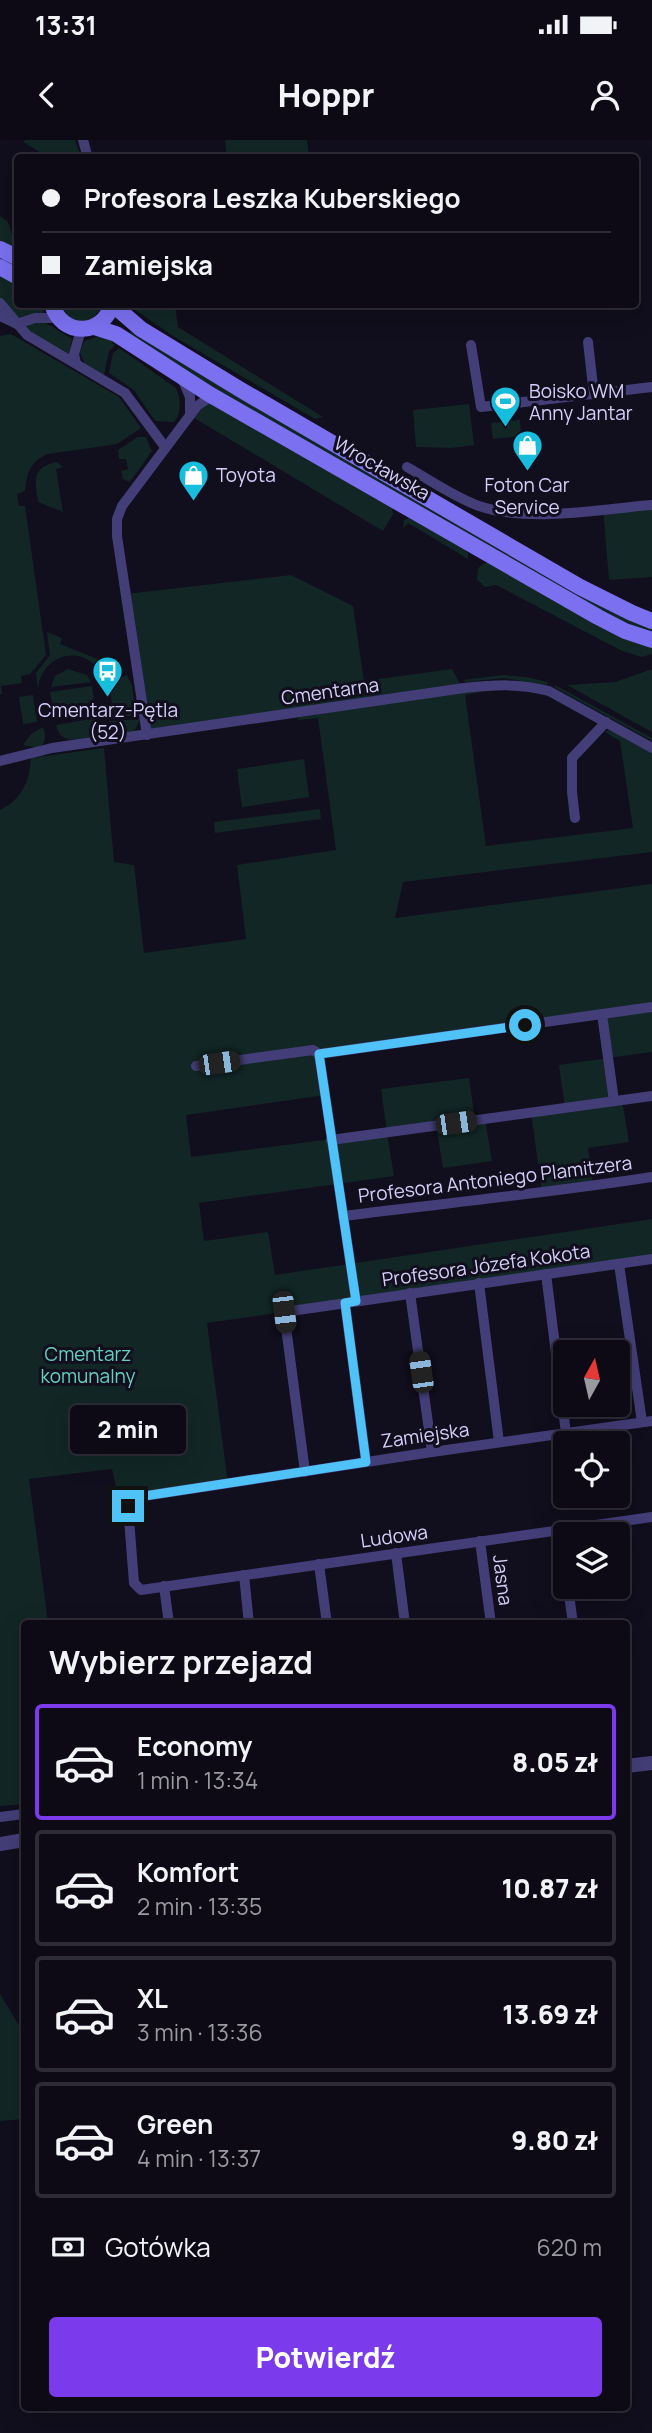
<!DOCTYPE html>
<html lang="pl">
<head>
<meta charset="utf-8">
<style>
	body { margin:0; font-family:Manrope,sans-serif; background:#1b1823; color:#f1f3f6; height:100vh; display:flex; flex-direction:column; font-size:26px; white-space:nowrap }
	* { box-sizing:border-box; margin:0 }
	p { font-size:23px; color:#9a9aa1 }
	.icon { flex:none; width:38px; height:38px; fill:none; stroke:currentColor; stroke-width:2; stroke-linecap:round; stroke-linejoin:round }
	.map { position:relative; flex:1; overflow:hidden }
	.drawer { position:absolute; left:21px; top:1480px; width:609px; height:791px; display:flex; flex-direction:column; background:#0d0a16; border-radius:7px; box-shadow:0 7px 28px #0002,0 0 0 2px #2d2b35 }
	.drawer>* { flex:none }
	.top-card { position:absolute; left:14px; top:14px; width:625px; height:154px; border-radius:7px; box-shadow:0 7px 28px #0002,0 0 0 2px #2d2b35; display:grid; align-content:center; height:154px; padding:0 28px; background:#0d0a16 }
	.needle { width:46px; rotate:8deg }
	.fabs { position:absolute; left:553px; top:1200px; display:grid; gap:14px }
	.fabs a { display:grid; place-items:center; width:77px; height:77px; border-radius:7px; background:#0d0a16; box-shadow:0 7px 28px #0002,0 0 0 2px #2d2b35; font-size:35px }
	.end { position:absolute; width:32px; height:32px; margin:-16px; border:9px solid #4fc3f7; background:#111; box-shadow:0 0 0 4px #111 }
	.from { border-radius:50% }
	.bubble { position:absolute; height:49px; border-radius:7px; background:#0d0a16; box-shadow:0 7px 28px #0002,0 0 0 2px #2d2b35; font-size:23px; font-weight:800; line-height:49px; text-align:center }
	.car { position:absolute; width:21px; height:42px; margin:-21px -10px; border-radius:9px; box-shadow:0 0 5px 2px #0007; background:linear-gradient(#222 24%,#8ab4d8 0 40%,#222 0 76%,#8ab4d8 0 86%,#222 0) }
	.top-card b { display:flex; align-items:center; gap:24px; height:66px; font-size:26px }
	.top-card b+b { border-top:2px solid #2d2b35 }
	.top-card i { width:18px; height:18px; background:#f1f3f6 }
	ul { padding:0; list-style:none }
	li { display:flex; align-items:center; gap:21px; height:116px; margin:0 14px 10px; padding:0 14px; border:4px solid #2d2b35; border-radius:7px }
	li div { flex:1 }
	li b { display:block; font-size:26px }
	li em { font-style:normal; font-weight:800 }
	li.selected { border-color:#7c3aed }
	li>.icon { width:63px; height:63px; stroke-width:1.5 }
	h2 { padding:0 28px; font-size:32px; line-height:84px }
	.pay { display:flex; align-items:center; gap:18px; height:77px; padding:0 28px; font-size:26px }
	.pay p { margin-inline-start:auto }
	.action { display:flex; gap:14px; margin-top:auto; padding:14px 28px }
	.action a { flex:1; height:80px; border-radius:7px; background:#7c3aed; color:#fff; font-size:28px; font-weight:800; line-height:80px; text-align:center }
	.status { display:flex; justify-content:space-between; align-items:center; height:49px; padding:0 35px; background:#0d0a16; direction:ltr }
	.status svg { height:19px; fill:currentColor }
	header { display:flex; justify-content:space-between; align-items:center; height:91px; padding:0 28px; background:#0d0a16; font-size:32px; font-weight:800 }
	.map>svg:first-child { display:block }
</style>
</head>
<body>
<div class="status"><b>13:31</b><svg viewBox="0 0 49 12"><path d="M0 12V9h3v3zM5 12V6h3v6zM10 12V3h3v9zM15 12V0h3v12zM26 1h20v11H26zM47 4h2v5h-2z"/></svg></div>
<header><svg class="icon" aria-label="back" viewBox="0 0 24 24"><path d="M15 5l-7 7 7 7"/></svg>Hoppr<svg class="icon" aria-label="person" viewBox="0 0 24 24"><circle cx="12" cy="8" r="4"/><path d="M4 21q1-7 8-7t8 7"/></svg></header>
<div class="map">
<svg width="652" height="2293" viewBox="0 0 652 2293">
	<rect width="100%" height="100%" fill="#110e1d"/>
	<g fill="#122626">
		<path d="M 25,0 L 75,0 L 81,17 L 48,17 L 23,2 Z"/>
		<path d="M 225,0 L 307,0 L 309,17 L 227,17 Z"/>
		<path d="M 0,76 L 8,82 L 16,108 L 0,101 Z"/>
		<path d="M 0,134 L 17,143 L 18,164 L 43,165 L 44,174 L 20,179 L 0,159 Z"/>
		<path d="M 61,165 L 102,165 C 96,179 85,185 69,178 Z"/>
		<path d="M 128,165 L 175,165 L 178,187 L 323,277 L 315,279 L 173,196 Z"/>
		<path d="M 35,182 C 51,181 58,193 72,198 L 69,214 L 32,193 L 26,187 Z"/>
		<path d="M 133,189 L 229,252 L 652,487 L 652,493 L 618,480 L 203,242 L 129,194 Z"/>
		<path d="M 11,194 L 119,257 L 141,288 L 117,304 L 48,314 C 30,321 27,333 25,351 L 17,354 L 19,366 L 25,366 L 46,515 L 30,534 L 21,536 L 22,543 L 1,546 L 2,554 L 0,554 L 0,196 Z"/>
		<path d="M 99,196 L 114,199 L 112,203 L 115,205 L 109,211 L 104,235 L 85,224 L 80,213 L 84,201 Z"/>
		<path d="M 119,208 L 176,248 C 181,260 182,272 174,282 L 155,281 L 134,250 L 109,233 L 113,213 Z"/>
		<path d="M 210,263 L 392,367 L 393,374 L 383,391 L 194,278 L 205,264 Z"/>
		<path d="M 469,264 L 474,305 L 452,308 L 416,307 L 413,270 Z"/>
		<path d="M 520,280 L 521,296 L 493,299 L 491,283 Z"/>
		<path d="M 138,297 L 146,297 L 152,311 L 130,342 L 123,339 L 121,331 L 128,329 L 126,319 L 119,319 L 118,310 Z"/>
		<path d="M 57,322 L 63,327 L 56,329 L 63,372 L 38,362 C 35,341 31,327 57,322 Z"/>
		<path d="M 652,365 L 652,437 L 609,440 L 603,369 Z"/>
		<path d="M 409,378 L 463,408 L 468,413 L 468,419 L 408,383 L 403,388 L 404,380 Z"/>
		<path d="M 485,423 L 489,423 L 652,507 L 652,514 L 642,517 L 622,511 L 496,445 L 485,447 L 477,439 L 478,428 Z"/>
		<path d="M 291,435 L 353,466 L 364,541 L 452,529 L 465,553 L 496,549 L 465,555 L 486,706 L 633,688 L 620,601 L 605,592 L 608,590 L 652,608 L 652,712 L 403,742 L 395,778 L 652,744 L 652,912 L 608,918 L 614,961 L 622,960 L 629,1002 L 588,1008 L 593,1046 L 542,1053 L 531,972 L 565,968 L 559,925 L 608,918 L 602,874 L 320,914 L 325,955 L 186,975 L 191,1017 L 387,992 L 381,949 L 469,938 L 475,980 L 485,979 L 492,1021 L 443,1028 L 436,985 L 387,993 L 394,1036 L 199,1063 L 204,1101 L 268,1092 L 275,1135 L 652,1079 L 652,1119 L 207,1183 L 228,1344 L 131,1361 L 117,1351 L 112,1329 L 29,1339 L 48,1482 L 54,1484 L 24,1484 L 24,1664 L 0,1666 L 0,670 C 21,660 30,641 31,618 L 104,608 L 114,722 L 134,725 L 144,813 L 246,799 L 237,725 L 336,710 L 318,578 L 297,580 L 300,577 L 317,575 L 317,570 L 147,595 L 126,454 Z"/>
		<path d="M 47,492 L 62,498 L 60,504 L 125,530 L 103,540 C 90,502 42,511 38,549 L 36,533 L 50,515 Z"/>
		<path d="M 68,529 L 87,535 L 91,542 L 51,547 L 55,536 Z"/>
		<path d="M 652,529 L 652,592 L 567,545 L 615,542 Z"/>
		<path d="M 127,535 L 132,546 L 136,576 L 114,576 L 109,543 Z"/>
		<path d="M 503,535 L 526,537 L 548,542 L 547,545 L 503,538 L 466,542 L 463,540 Z"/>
		<path d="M 555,545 L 652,598 L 652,601 L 554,547 Z"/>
		<path d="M 92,546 L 96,574 L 55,579 L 50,552 Z"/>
		<path d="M 33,555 L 37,582 L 23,584 L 19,557 Z"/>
		<path d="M 97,578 L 97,589 L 91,597 C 76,600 60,604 56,585 Z"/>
		<path d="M 140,579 L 135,590 L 123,595 L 114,590 L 109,581 Z"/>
		<path d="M 43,587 C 46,595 46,603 39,608 L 23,605 L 31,594 Z"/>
		<path d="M 304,619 L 309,657 L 242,667 L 237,629 Z"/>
		<path d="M 320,669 L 321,679 L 215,693 L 214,682 Z"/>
		<path d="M 0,1854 L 24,1894 L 24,1979 L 0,1981 Z"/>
	</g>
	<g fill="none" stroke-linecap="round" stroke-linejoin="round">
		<g stroke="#433e77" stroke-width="10">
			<path d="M 83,0 L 88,18"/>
			<path d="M 0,163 L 27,195 L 125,253 L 165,307"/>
			<path d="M 0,176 L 17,184 L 35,178 L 58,178"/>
			<path d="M 588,202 L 594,255"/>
			<path d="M 471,205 L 481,267 L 652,247"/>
			<path d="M 76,223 L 74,214 L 81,190"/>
			<path d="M 182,238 L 190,257 L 190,275"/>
			<path d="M 407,327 C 430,340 454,357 479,366 C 530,383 599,369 652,365"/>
			<path d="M 147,595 L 117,396 L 117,379 L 122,366 L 197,266 L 207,259 L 217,258"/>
			<path d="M 0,621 L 52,608 L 464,548 C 493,545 520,543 549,551 L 652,608"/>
			<path d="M 575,678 L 572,652 L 572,618 L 606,582"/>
			<path d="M 602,874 L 614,961"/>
			<path d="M 319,914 L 356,1161"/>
			<path d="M 196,926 L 313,910 L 319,914 L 652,867"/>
			<path d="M 331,1000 L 652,956"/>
			<path d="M 343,1076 C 446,1063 549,1053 652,1037"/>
			<path d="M 619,1124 L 642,1282"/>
			<path d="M 546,1134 L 566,1293"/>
			<path d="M 479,1143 L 499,1302"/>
			<path d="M 410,1153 L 432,1312"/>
			<path d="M 345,1163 L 366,1322"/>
			<path d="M 652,1281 L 432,1312 L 138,1357 L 128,1366 L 134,1443 L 141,1450 L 652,1377"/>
			<path d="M 305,1332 L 284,1172 L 652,1119"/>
			<path d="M 562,1390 L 565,1421"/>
			<path d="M 480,1401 L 491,1484"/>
			<path d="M 396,1413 L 405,1484"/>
			<path d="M 319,1424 L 327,1484"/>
			<path d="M 244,1435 L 249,1484"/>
			<path d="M 164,1446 L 169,1484"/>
			<path d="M 568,1447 L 573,1484"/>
			<path d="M 0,1677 L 24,1674"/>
		</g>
		<g stroke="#433e77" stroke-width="14">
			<path d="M 626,1626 L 652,1623"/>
			<path d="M 0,1704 L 24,1700"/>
		</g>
		<g stroke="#7b70f0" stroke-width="16">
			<path d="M 0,109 L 18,118"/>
			<path d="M 0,127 L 18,137"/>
			<path d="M 52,164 C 61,197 103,197 112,164"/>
			<path d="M 112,164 L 141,189 L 241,250 L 580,447 L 632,473 L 652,481"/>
			<path d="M 94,187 L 116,194 L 209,254 L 598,477 L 625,491 L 652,500"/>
		</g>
	</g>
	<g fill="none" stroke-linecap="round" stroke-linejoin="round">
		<path stroke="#4fc3f7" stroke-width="9" d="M 128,1366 L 138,1357 L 366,1322 L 345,1163 L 356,1161 L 319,914 L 525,885"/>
	</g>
	<defs>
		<symbol id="stadium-pin" viewBox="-11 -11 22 30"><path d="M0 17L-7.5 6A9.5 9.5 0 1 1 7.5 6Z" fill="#17bddd" stroke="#110e1d"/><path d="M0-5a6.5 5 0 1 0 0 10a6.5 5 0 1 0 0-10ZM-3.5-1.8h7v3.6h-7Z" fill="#fff"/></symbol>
		<symbol id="shop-pin" viewBox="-11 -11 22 30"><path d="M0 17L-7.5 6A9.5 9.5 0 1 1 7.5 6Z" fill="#17bddd" stroke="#110e1d"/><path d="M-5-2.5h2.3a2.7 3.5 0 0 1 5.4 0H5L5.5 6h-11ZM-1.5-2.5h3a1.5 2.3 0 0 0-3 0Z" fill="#fff"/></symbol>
		<symbol id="bus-pin" viewBox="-11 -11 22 30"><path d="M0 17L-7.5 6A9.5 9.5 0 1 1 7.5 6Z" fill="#17bddd" stroke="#110e1d"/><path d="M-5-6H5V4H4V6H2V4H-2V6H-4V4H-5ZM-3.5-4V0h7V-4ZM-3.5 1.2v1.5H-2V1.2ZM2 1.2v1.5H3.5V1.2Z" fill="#fff"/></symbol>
	</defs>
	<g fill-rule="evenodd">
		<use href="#stadium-pin" x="488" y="244" width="35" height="47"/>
		<use href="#shop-pin" x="510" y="288" width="35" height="47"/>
		<use href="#shop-pin" x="176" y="318" width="35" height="47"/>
		<use href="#bus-pin" x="90" y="514" width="35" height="47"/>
	</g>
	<g text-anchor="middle" stroke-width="6" stroke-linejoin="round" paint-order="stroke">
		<g font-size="19" fill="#d6cffa" stroke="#110e1d" text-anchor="start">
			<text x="529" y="258">Boisko WM<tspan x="529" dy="22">Anny Jantar</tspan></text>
			<text x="216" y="342">Toyota</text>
			<text x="527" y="352" text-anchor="middle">Foton Car<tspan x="527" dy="22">Service</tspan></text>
			<text x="108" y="577" text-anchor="middle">Cmentarz-Pętla<tspan x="108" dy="22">(52)</tspan></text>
		</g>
		<g font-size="19" fill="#d6cffa" stroke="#110e1d">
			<text transform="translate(382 328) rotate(30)" y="7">Wrocławska</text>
			<text transform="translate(330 551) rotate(-8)" y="7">Cmentarna</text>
			<text transform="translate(495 1039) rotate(-7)" y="7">Profesora Antoniego Plamitzera</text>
			<text transform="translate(486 1125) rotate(-8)" y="7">Profesora Józefa Kokota</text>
			<text transform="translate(425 1295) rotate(-8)" y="7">Zamiejska</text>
			<text transform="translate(394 1396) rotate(-8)" y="7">Ludowa</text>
			<text transform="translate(503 1440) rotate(83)" y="7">Jasna</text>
		</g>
		<g font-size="19" fill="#63d1bd" stroke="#110e1d">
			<text x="88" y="1221">Cmentarz<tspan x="88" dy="22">komunalny</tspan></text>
		</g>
	</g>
</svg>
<div class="fabs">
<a><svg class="needle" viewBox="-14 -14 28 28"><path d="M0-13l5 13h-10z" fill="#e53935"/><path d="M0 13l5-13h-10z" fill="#9a9aa1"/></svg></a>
<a><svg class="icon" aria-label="locate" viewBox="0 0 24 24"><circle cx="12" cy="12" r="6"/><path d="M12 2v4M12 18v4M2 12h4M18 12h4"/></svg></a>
<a><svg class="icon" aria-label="layers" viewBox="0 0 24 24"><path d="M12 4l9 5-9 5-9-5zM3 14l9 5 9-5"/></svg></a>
</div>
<i class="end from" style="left:525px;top:885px"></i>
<i class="end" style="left:128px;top:1366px"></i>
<div class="bubble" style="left:70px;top:1265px;width:116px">2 min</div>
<i class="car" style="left:219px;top:923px;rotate:82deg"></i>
<i class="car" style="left:456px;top:983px;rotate:82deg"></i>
<i class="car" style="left:284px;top:1172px;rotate:173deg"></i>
<i class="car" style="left:421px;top:1232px;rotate:352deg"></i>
<div class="top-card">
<b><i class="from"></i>Profesora Leszka Kuberskiego</b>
<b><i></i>Zamiejska</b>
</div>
<section class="drawer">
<h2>Wybierz przejazd</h2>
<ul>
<li class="selected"><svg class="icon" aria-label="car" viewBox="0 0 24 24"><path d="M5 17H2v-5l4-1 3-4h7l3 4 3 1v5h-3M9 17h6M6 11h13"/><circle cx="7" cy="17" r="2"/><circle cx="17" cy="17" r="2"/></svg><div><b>Economy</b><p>1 min · 13:34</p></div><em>8.05 zł</em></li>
<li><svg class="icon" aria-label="car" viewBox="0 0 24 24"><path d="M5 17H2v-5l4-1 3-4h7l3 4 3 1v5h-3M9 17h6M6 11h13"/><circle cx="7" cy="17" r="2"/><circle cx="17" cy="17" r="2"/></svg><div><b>Komfort</b><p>2 min · 13:35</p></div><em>10.87 zł</em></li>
<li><svg class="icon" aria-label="car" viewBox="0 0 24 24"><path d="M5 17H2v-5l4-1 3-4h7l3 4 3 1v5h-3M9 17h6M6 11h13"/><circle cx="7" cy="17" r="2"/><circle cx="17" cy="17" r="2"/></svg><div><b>XL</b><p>3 min · 13:36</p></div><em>13.69 zł</em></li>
<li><svg class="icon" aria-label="car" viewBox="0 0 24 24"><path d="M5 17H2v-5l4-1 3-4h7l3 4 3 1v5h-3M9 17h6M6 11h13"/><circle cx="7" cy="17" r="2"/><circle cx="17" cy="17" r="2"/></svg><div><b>Green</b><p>4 min · 13:37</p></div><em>9.80 zł</em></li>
</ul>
<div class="pay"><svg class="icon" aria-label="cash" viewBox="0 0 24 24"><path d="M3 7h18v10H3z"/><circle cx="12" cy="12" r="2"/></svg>Gotówka<p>620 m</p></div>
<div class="action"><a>Potwierdź</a></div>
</section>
</div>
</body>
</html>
